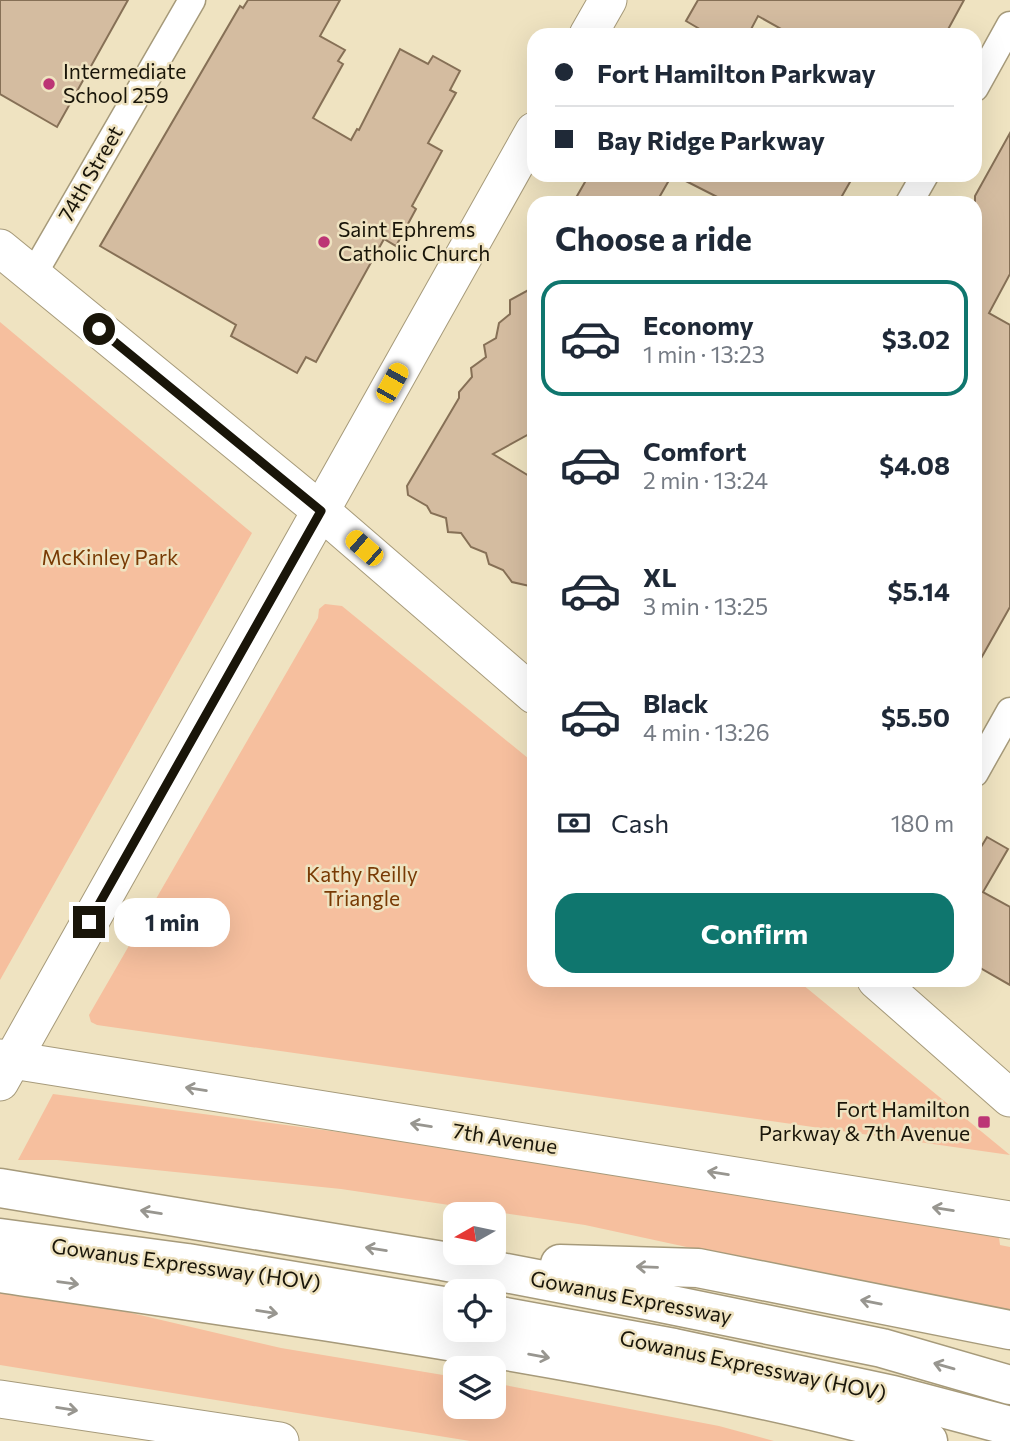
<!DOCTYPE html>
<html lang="en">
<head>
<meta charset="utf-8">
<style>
	body { margin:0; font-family:Commissioner,sans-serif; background:#f6f6f7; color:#1f2937; height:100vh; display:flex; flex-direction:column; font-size:26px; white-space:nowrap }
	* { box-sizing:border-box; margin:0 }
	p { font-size:23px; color:#747a83 }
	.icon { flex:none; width:38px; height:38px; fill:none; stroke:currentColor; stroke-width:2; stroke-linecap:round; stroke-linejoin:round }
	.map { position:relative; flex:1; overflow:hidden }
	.sheet { position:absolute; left:527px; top:196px; width:455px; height:791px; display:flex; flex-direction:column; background:#fff; border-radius:21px; box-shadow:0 7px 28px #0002 }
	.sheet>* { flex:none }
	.top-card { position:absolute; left:527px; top:28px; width:455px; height:154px; border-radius:21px; box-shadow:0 7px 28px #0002; display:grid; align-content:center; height:154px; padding:0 28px; background:#fff }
	.needle { width:46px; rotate:261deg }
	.buttons { position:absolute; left:443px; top:1202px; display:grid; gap:14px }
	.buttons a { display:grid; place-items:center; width:63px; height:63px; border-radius:14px; background:#fff; box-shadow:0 7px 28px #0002; font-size:35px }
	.end { position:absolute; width:32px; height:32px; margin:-16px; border:9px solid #191509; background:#fff; box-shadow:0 0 0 4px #fff }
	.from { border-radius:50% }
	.bubble { position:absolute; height:49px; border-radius:21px; background:#fff; box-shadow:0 7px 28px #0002; font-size:23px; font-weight:700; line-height:49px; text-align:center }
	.car { position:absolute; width:21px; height:42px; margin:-21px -10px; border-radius:9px; box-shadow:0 0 5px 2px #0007; background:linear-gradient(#f5c518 24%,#345 0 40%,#f5c518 0 76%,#345 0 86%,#f5c518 0) }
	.top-card b { display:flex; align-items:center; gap:24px; height:66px; font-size:26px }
	.top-card b+b { border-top:2px solid #e0e1e3 }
	.top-card i { width:18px; height:18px; background:#1f2937 }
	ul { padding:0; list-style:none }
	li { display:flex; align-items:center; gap:21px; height:116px; margin:0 14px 10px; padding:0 14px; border:4px solid transparent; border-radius:21px }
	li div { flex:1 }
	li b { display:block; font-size:26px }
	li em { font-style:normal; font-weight:700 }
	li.current { border-color:#0f766e }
	li>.icon { width:63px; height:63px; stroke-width:1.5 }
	h2 { padding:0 28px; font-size:32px; line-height:84px }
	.pay { display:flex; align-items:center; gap:18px; height:77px; padding:0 28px; font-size:26px }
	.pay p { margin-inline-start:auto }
	.primary-button { display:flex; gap:14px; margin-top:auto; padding:14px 28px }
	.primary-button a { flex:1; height:80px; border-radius:21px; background:#0f766e; color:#fff; font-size:28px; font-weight:700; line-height:80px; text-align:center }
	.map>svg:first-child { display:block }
</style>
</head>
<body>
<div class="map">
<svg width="1010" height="1441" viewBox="0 0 1010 1441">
	<rect width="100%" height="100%" fill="#efe3c1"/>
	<g fill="#f6bf9e">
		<path d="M 0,322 L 252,533 L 0,980 Z"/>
		<path d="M 325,604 L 342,606 L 534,763 L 534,980 L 797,980 L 1010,1155 L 97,1025 L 91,1022 L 89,1015 L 318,618 L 319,609 Z"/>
		<path d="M 53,1094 L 436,1145 L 998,1229 L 1000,1245 L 1010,1247 L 1010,1317 L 585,1225 L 341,1189 L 57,1160 L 18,1160 Z"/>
		<path d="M 0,1291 L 106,1307 L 281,1348 L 455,1377 L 455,1407 L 494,1407 L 494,1383 L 719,1426 L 774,1441 L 470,1441 L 0,1365 Z"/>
	</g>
	<g fill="#d4bca0" stroke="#867056" stroke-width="2">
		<path d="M 0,0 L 128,0 L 57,127 L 0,94 Z"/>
		<path d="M 248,0 L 340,0 L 320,36 L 345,50 L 338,61 L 343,64 L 313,118 L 351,140 L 357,129 L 359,130 L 400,49 L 428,64 L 433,56 L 460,71 L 450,90 L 456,93 L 428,143 L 442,151 L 412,206 L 416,209 L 396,246 L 384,239 L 316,362 L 306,357 L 297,373 L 231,336 L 236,325 L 100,246 L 240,6 L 243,8 Z"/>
		<path d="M 698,0 L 964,0 L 945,35 L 792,35 L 758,16 L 748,35 L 710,35 L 686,21 Z"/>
		<path d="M 1010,133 L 1010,274 L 989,313 L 1010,325 L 1010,607 L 975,669 L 975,196 Z"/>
		<path d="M 589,175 L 672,175 L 656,203 L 573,203 Z"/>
		<path d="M 674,175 L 854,175 L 838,203 L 729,203 Z"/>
		<path d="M 534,287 L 534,426 L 529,434 L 493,454 L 534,479 L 534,587 L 512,582 L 503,570 L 489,564 L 486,553 L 471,547 L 461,533 L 448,532 L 446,518 L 431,513 L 427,506 L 408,495 L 407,486 L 459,398 L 459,392 L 472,377 L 471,368 L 486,357 L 484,345 L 496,338 L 499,323 L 510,314 L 510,300 Z"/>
		<path d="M 987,837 L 1008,849 L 983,892 L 1010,907 L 1010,985 L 975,965 L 975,857 Z"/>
	</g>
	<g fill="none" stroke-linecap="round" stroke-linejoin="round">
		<defs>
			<g id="minor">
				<path d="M 975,88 L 1010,25"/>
				<path d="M 909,203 L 925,175"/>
				<path d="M 33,275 L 192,0"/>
				<path d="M 975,773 L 1010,711"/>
			</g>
			<g id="secondary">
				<path d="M 588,35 L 608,0"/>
				<path d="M 0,248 L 321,511 L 534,695"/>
				<path d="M 876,980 L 1010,1098"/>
				<path d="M 0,1058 L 1010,1220"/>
				<path d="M 0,1082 L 534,131"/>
				<path d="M 0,1399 L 280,1441"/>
			</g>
			<g id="motorway">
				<path d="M 0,1188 L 443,1261 L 647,1300 L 882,1348 L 1010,1385"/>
				<path d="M 0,1238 L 187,1263 L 455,1308"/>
				<path d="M 560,1264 L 698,1268 L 1010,1330"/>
				<path d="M 0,1273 C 198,1302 395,1330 592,1366 C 705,1387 818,1409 928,1441"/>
				<path d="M 494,1315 L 674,1348 L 893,1395 L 1010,1426"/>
			</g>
		</defs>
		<use href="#minor" stroke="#a69a7a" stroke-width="29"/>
		<use href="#secondary" stroke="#a69a7a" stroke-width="39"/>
		<use href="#motorway" stroke="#a69a7a" stroke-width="41"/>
		<use href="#minor" stroke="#fff" stroke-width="26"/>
		<use href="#secondary" stroke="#fff" stroke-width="37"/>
		<use href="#motorway" stroke="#fff" stroke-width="38"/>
	</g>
	<defs><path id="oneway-shaft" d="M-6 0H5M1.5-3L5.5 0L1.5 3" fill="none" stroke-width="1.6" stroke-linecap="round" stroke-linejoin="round" transform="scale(1.75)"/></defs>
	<g stroke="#989690">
		<use href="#oneway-shaft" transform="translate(196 1089) rotate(-171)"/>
		<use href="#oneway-shaft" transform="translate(421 1125) rotate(-171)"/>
		<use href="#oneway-shaft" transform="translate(718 1173) rotate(-171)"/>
		<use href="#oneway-shaft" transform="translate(943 1209) rotate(-171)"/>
		<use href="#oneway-shaft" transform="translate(151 1212) rotate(-171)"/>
		<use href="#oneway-shaft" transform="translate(376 1249) rotate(-171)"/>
		<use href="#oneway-shaft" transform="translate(647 1267) rotate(-178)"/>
		<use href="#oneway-shaft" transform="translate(68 1283) rotate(8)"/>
		<use href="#oneway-shaft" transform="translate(871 1302) rotate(-169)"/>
		<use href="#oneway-shaft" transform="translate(267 1312) rotate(9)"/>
		<use href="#oneway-shaft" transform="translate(539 1356) rotate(10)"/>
		<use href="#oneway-shaft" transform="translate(944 1366) rotate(-164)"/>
		<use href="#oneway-shaft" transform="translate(67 1409) rotate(9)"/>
	</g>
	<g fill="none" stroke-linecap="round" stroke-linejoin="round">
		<path stroke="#191509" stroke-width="9" d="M 89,922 L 321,511 L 99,329"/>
	</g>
	<g fill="#bc3575" stroke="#efe3c1" stroke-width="2.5">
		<circle cx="49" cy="84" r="7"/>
		<circle cx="324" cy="242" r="7"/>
		<rect x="977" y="1115" width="14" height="14" rx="3.5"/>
	</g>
	<g text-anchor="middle" stroke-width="5" stroke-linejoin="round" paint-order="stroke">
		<g font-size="21" fill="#191509" stroke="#efe3c1" text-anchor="start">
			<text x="63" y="79">Intermediate<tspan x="63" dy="24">School 259</tspan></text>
			<text x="338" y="237">Saint Ephrems<tspan x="338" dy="24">Catholic Church</tspan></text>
			<text x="970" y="1117" text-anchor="end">Fort Hamilton<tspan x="970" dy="24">Parkway &amp; 7th Avenue</tspan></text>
		</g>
		<g font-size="21" fill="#191509" stroke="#efe3c1">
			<text transform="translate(91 174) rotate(-60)" y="7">74th Street</text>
			<text transform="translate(505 1139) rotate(9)" y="7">7th Avenue</text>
			<text transform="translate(186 1265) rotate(8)" y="7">Gowanus Expressway (HOV)</text>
			<text transform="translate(631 1298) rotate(11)" y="7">Gowanus Expressway</text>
			<text transform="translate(753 1366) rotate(12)" y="7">Gowanus Expressway (HOV)</text>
		</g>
		<g font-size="21" fill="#783a04" stroke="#efe3c1">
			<text x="110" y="565">McKinley Park</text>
			<text x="362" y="882">Kathy Reilly<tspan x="362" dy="24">Triangle</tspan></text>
		</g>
	</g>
</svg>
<div class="buttons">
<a><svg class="needle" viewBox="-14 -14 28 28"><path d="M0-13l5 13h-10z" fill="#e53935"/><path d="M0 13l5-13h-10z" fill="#747a83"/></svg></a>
<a><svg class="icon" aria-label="locate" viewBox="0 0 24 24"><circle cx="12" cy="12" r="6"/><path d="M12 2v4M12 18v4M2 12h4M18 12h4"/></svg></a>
<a><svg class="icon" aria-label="layers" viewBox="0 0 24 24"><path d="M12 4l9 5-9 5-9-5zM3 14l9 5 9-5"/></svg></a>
</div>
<i class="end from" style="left:99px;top:329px"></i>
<i class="end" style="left:89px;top:922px"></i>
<div class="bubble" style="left:114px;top:898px;width:116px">1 min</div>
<i class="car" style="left:392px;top:383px;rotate:29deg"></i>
<i class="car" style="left:364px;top:548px;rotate:311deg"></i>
<div class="top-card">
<b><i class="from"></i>Fort Hamilton Parkway</b>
<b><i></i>Bay Ridge Parkway</b>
</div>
<section class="sheet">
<h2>Choose a ride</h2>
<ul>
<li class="current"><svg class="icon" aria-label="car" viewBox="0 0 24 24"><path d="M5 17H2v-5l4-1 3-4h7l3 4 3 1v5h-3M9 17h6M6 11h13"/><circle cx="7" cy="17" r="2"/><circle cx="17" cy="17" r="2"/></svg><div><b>Economy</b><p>1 min · 13:23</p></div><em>$3.02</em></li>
<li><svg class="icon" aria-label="car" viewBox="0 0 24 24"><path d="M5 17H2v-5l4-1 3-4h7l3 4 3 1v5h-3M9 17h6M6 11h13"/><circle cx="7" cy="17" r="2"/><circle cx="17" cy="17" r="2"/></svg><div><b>Comfort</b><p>2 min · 13:24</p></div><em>$4.08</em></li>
<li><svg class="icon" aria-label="car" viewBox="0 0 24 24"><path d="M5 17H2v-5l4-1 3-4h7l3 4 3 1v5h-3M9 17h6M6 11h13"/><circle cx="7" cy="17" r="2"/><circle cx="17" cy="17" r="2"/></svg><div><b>XL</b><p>3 min · 13:25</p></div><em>$5.14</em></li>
<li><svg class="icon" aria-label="car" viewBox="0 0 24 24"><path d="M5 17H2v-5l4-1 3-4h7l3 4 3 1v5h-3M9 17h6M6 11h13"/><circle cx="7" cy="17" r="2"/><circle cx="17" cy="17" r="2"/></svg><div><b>Black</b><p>4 min · 13:26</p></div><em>$5.50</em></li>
</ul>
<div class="pay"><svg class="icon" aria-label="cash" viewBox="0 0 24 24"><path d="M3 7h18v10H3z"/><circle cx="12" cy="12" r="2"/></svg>Cash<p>180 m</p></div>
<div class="primary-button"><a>Confirm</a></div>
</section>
</div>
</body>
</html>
